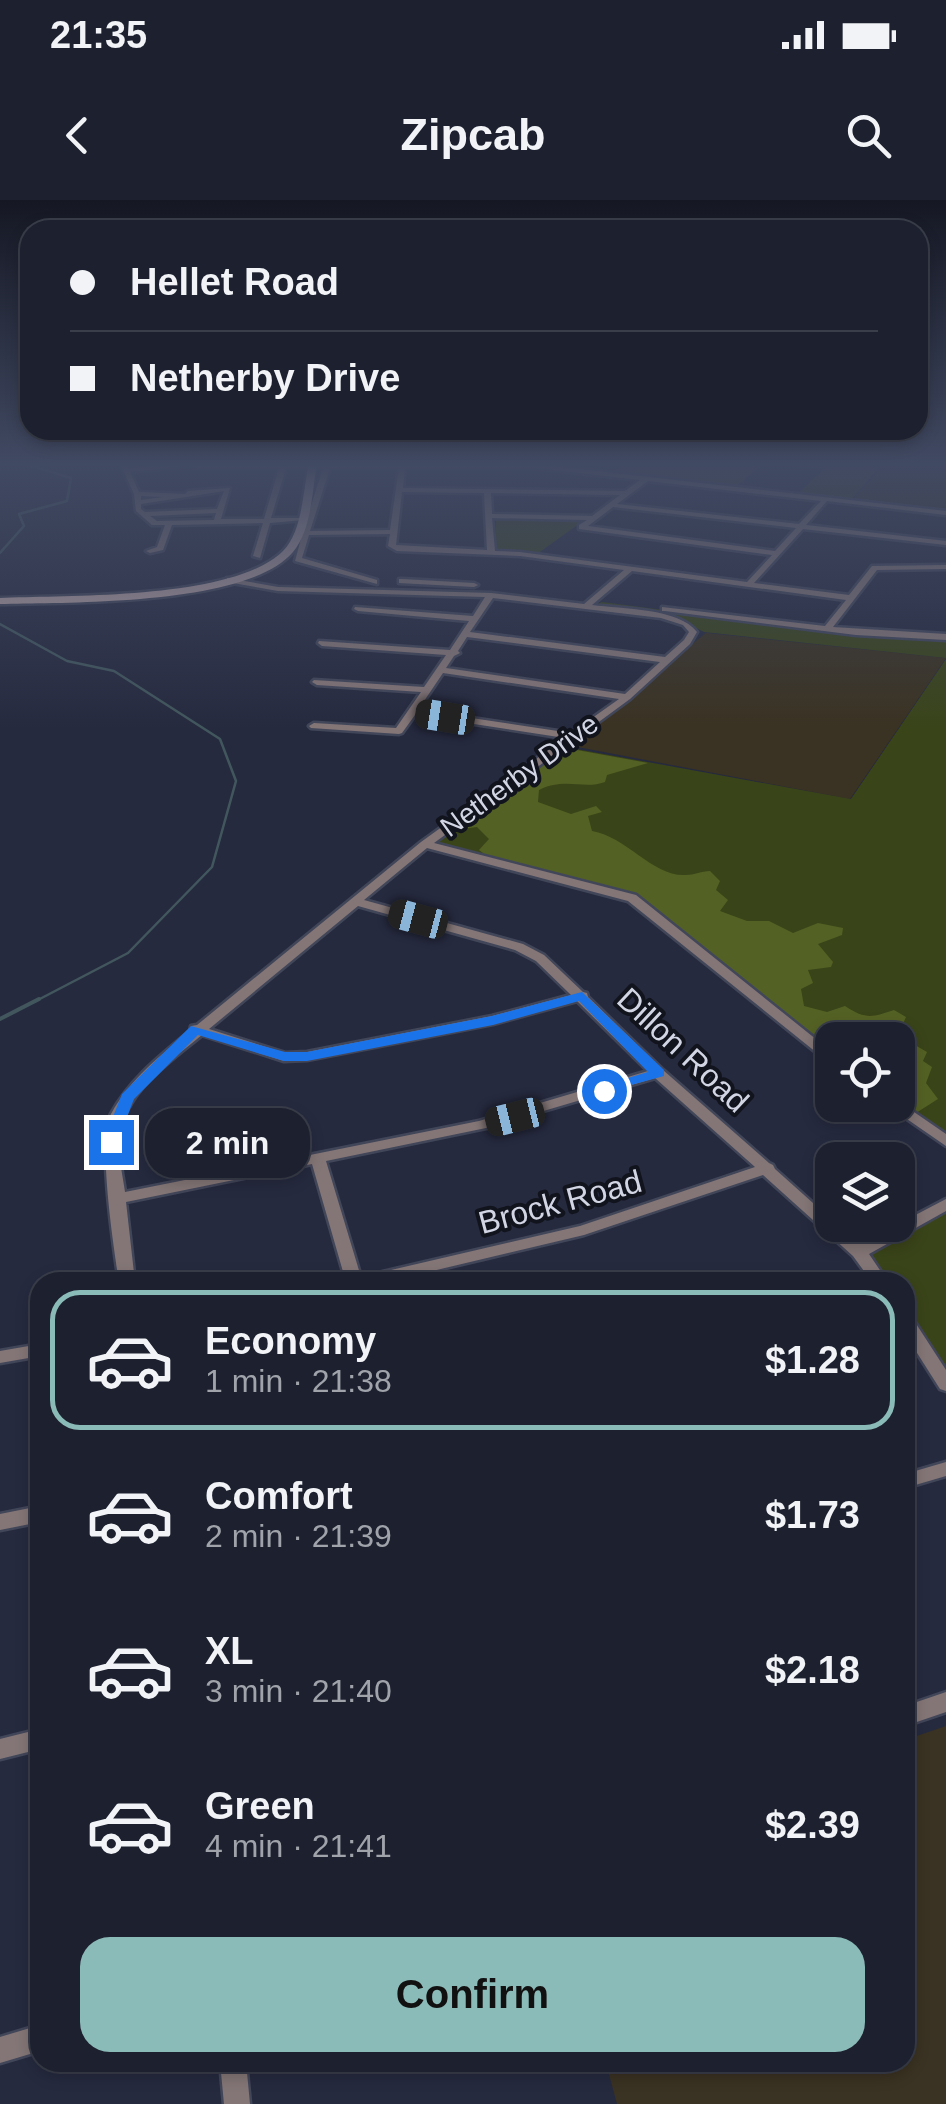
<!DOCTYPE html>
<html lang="en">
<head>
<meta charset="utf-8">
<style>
	body { margin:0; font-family:Helvetica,sans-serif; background:#252837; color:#f1f3f6; height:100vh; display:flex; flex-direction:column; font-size:38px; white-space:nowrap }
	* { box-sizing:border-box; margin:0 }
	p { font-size:32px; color:#a0a3aa }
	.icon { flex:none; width:55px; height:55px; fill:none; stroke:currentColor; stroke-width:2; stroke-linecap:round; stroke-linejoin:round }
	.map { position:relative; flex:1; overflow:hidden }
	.sheet { position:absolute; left:30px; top:1072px; width:885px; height:800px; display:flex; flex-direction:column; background:#1c202f; border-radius:30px; box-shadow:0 5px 15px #0003,0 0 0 2px #3a3e4b }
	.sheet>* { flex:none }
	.hud { position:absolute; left:20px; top:20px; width:908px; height:220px; border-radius:30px; box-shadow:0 5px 15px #0003,0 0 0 2px #3a3e4b; display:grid; align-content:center; height:220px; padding:0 50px; background:#1c202f }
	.buttons { position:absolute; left:815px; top:822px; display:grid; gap:20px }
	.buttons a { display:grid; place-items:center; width:100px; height:100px; border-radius:20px; background:#1c202f; box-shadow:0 5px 15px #0003,0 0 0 2px #3a3e4b; font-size:50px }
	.end { position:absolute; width:45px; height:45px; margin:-22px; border:12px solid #1a73e8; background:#fff; box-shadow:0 0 0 5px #fff }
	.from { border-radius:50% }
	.bubble { position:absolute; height:70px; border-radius:30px; background:#1c202f; box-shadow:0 5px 15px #0003,0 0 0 2px #3a3e4b; font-size:32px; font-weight:600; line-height:70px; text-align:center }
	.car { position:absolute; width:30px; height:60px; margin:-30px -15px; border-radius:12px; box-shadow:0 0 8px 2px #0007; background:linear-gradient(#222 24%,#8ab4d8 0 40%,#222 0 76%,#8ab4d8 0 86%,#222 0) }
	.hud b { display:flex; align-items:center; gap:35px; height:95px; font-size:38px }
	.hud b+b { border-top:2px solid #3a3e4b }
	.hud i { width:25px; height:25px; background:#f1f3f6 }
	ul { padding:18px 0 0; list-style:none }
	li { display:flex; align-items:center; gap:30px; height:140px; margin:0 20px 15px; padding:0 30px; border:5px solid transparent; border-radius:30px }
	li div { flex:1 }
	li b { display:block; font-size:38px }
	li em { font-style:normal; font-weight:600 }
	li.current { border-color:#8bbbb9 }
	li>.icon { width:90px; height:90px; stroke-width:1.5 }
	.cta { display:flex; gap:20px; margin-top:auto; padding:20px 50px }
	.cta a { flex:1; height:115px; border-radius:30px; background:#8bbbb9; color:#111; font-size:40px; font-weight:600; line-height:115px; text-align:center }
	.status { display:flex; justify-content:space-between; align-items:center; height:70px; padding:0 50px; background:#1c202f; direction:ltr }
	.status svg { height:28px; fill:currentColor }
	header { display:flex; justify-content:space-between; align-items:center; height:130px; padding:0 50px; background:#1c202f; font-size:45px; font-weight:600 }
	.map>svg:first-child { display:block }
</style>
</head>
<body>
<div class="status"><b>21:35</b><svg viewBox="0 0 49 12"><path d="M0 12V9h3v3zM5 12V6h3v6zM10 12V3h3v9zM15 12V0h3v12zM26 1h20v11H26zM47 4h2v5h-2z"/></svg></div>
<header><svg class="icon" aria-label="back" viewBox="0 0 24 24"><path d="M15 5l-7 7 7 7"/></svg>Zipcab<svg class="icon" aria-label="search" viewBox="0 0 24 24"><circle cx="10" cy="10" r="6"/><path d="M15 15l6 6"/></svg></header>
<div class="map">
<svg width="946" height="1904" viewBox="0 0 946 1904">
	<rect width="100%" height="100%" fill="#262a3f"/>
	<g fill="#3a3222">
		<path d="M 885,263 L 946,263 L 946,311 L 853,300 Z"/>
		<path d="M 706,433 L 946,458 L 850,599 L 567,545 Z"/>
		<path d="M 946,1526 L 946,1904 L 617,1904 L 606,1863 L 905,1862 L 905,1540 Z"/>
	</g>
	<g fill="#3a4419">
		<path d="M 626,263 L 883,263 L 851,300 L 797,295 L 825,268 L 763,264 L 734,288 L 611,273 Z"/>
		<path d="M 496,318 L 586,319 L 537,354 L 496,350 Z"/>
		<path d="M 602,402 L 819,430 L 946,438 L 946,458 L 704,432 L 670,415 L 597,404 Z"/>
		<path d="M 946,459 L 946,935 L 898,901 L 898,840 L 832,840 L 832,853 L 634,697 L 444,646 L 438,640 L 565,547 L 851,599 Z"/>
		<path d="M 946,1011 L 946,1170 L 905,1111 L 905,1082 L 886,1082 L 870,1053 Z"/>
	</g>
	<path fill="#546124" d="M 566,548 L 648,563 L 607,575 L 605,582 C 584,590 565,577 539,590 L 538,602 L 571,614 L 596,606 L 602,612 L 588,616 L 592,631 C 627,637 653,677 686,675 C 694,675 702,671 710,671 L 720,681 L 716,690 L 728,700 L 720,711 L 747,721 L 769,721 L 793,733 L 818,723 L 843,728 L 842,735 L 818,744 L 833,762 L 831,767 L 808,770 L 813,783 L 801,789 L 804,806 L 827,812 L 845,806 C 866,820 873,817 894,810 L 906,817 L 902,826 L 908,841 L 927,852 L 923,861 L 932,867 L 926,883 L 938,899 L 916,913 L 898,899 L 898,840 L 832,840 L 832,851 L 635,697 L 487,656 L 479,650 L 489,639 L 477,627 L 456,630 Z"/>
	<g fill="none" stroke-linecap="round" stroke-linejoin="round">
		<g stroke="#42575d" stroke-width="2.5">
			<path d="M 0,353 L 24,326 L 19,314 L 67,301 L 71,278 L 22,263"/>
			<path d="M 0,424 L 67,461 L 114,471 L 220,539 L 236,581 L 212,667 L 128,753 L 34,802"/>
		</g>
		<path stroke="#42575d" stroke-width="4" d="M 0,819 L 39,799"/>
		<defs>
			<g id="street">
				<path d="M 120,263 L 126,263 L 129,268 L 182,263 L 536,264 L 946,311 L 946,315 L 827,301 L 806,325 L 946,341 L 946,345 L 803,329 L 754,383 L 849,395 L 872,366 L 946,365 L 946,369 L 877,370 L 833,427 L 946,434 L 946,440 L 856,435 L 665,411 L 662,411 L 662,407 L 825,426 L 846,400 L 632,371 L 592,405 C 622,409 679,408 697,432 L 690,444 L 630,499 L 434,643 L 636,695 L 832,852 L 832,862 L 827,861 L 628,701 L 427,648 L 364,700 L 523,744 L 544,755 L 583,792 L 587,793 L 588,797 L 663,870 L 769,963 L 773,965 L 775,969 L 832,1020 L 832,1025 L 839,1025 L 860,1044 L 946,999 L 946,1011 L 869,1054 L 888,1082 L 872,1082 L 853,1056 L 763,975 L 584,1035 L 386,1082 L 346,1082 L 312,964 L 126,1002 L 135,1082 L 119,1082 C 114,1049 97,940 111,914 C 130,879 160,856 190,831 L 191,826 L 197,825 L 421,642 L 565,538 L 415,515 L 402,533 L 399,534 L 311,528 L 309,526 L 314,523 L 396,528 L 421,492 L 317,485 L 312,482 L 314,480 L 424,487 L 446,455 L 322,446 L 318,443 L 319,441 L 450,450 L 469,421 L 358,411 L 354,409 L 355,407 L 473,416 L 485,397 L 278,391 L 227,382 L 227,378 L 278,387 L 491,393 L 584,404 L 624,370 L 520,356 L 397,351 L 388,346 L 390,334 L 309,335 L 302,358 L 377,380 L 377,384 L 295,361 L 302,335 L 296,333 L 303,331 L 323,268 L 286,268 L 271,318 L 299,318 L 303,320 L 270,323 L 260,358 L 253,356 L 263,323 L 172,325 L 163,350 L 150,353 L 146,351 L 157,347 L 165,325 L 152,325 L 136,311 L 134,294 ZM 194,265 L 197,268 L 279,268 L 264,319 L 221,319 L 230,288 L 188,291 L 185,294 L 139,292 L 130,272 ZM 330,268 L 399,268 L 390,330 L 310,331 ZM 405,268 L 536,268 L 640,280 L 625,291 L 403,288 ZM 648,281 L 821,301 L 799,324 L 617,304 ZM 224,291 L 217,309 L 145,312 L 141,309 L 141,304 ZM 402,292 L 484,293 L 487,350 L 396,345 ZM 491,293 L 620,295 L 592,316 L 492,314 ZM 141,296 L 163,297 L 141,300 ZM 613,307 L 796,328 L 775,351 L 588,326 ZM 216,313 L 214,320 L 157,321 L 150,316 ZM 492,318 L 587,320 L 579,325 L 579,329 L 772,355 L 747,382 L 520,352 L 495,351 ZM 493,398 L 661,418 L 683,425 L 689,432 L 684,440 L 665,457 L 470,432 ZM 467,437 L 660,462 L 625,494 L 446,468 L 454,456 L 460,453 L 458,451 ZM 443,473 L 619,499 L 571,533 L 418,510 ZM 358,706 L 515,750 L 536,761 L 571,795 L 492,816 L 307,852 L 285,853 L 209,829 ZM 577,801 L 648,871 L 479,921 L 125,992 C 123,977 119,961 119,945 C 118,896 168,863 202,835 L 284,861 L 307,860 L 493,824 ZM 655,878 L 755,967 L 580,1026 L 361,1077 L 326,961 L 486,928 Z"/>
				<path d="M 402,379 L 474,383 L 478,385 L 474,387 L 399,383 L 399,379 Z"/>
				<path d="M 898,901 L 946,934 L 946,946 L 891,908 L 889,905 L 898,905 Z"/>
				<path d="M 905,1114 L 911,1116 L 946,1170 L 946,1191 L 940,1189 L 905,1134 Z"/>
				<path d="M 40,1144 L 40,1156 L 0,1163 L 0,1151 Z"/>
				<path d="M 946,1262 L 946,1276 L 905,1288 L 905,1274 Z"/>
				<path d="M 40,1306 L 40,1322 L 0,1330 L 0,1314 Z"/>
				<path d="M 946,1492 L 946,1512 L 905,1526 L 905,1506 Z"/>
				<path d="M 40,1529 L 40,1549 L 0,1559 L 0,1539 Z"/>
				<path d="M 40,1825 L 40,1851 L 0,1863 L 0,1837 Z"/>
				<path d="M 220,1862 L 246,1862 L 250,1904 L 224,1904 Z"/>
			</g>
			<path id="secondary" d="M 309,263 L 317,263 C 312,291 312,329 293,352 C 247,406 68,402 0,404 L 0,398 C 70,395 233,400 283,351 C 303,331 303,289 309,263 Z"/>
		</defs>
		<use href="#street" stroke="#424659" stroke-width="5"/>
		<use href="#secondary" stroke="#424659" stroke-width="5"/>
		<use href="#street" fill="#847677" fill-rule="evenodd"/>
		<use href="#secondary" fill="#b6a0a2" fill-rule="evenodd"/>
	</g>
	<linearGradient id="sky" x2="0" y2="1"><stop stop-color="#151723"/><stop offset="0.5" stop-color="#414a63"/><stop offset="1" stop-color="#414a63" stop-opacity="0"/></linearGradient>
	<rect width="946" height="529" fill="url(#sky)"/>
	<path fill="#1a73e8" d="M 582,792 L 664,870 L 664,876 L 598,894 L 598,887 L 648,872 L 579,801 L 493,825 L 307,861 L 284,861 L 198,835 L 134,899 L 116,945 L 103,942 L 122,894 L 191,826 L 285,852 L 307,852 L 492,816 Z"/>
	<g text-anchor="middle" stroke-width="8" stroke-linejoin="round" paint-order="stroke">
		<g font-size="28" fill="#d2d6e4" stroke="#12141d">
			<text transform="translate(519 575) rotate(-36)" y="10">Netherby Drive</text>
		</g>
		<g font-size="32" fill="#d2d6e4" stroke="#12141d">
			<text transform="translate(683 850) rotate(43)" y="11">Dillon Road</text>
			<text transform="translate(560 1002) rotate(-15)" y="11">Brock Road</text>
		</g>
	</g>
</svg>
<div class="buttons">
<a><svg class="icon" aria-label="locate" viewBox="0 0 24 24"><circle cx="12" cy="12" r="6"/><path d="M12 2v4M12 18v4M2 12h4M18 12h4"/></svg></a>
<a><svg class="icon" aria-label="layers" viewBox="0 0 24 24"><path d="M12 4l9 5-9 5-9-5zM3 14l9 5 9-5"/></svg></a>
</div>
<i class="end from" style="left:604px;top:891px"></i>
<i class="end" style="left:111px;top:942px"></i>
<div class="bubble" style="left:145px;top:908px;width:165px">2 min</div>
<i class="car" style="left:445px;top:517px;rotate:279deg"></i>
<i class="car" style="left:418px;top:719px;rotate:285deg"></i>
<i class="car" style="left:515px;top:917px;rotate:256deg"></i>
<div class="hud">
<b><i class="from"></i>Hellet Road</b>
<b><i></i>Netherby Drive</b>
</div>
<section class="sheet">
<ul>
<li class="current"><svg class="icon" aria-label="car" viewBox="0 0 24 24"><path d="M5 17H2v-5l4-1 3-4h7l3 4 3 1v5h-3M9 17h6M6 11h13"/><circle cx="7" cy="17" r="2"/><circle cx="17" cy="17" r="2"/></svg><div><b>Economy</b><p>1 min · 21:38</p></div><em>$1.28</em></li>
<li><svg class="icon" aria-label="car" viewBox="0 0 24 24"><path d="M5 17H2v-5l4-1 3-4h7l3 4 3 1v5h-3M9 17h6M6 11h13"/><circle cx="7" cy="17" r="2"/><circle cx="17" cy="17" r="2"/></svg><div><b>Comfort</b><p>2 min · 21:39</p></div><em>$1.73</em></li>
<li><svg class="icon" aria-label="car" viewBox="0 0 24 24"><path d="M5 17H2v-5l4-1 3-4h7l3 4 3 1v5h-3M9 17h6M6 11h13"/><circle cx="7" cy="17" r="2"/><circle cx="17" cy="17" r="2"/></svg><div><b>XL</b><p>3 min · 21:40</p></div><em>$2.18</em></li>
<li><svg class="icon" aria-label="car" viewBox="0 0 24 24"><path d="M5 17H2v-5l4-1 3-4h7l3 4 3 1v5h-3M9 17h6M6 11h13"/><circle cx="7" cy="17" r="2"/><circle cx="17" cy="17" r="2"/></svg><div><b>Green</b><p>4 min · 21:41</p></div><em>$2.39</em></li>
</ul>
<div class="cta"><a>Confirm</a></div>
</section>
</div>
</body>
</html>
